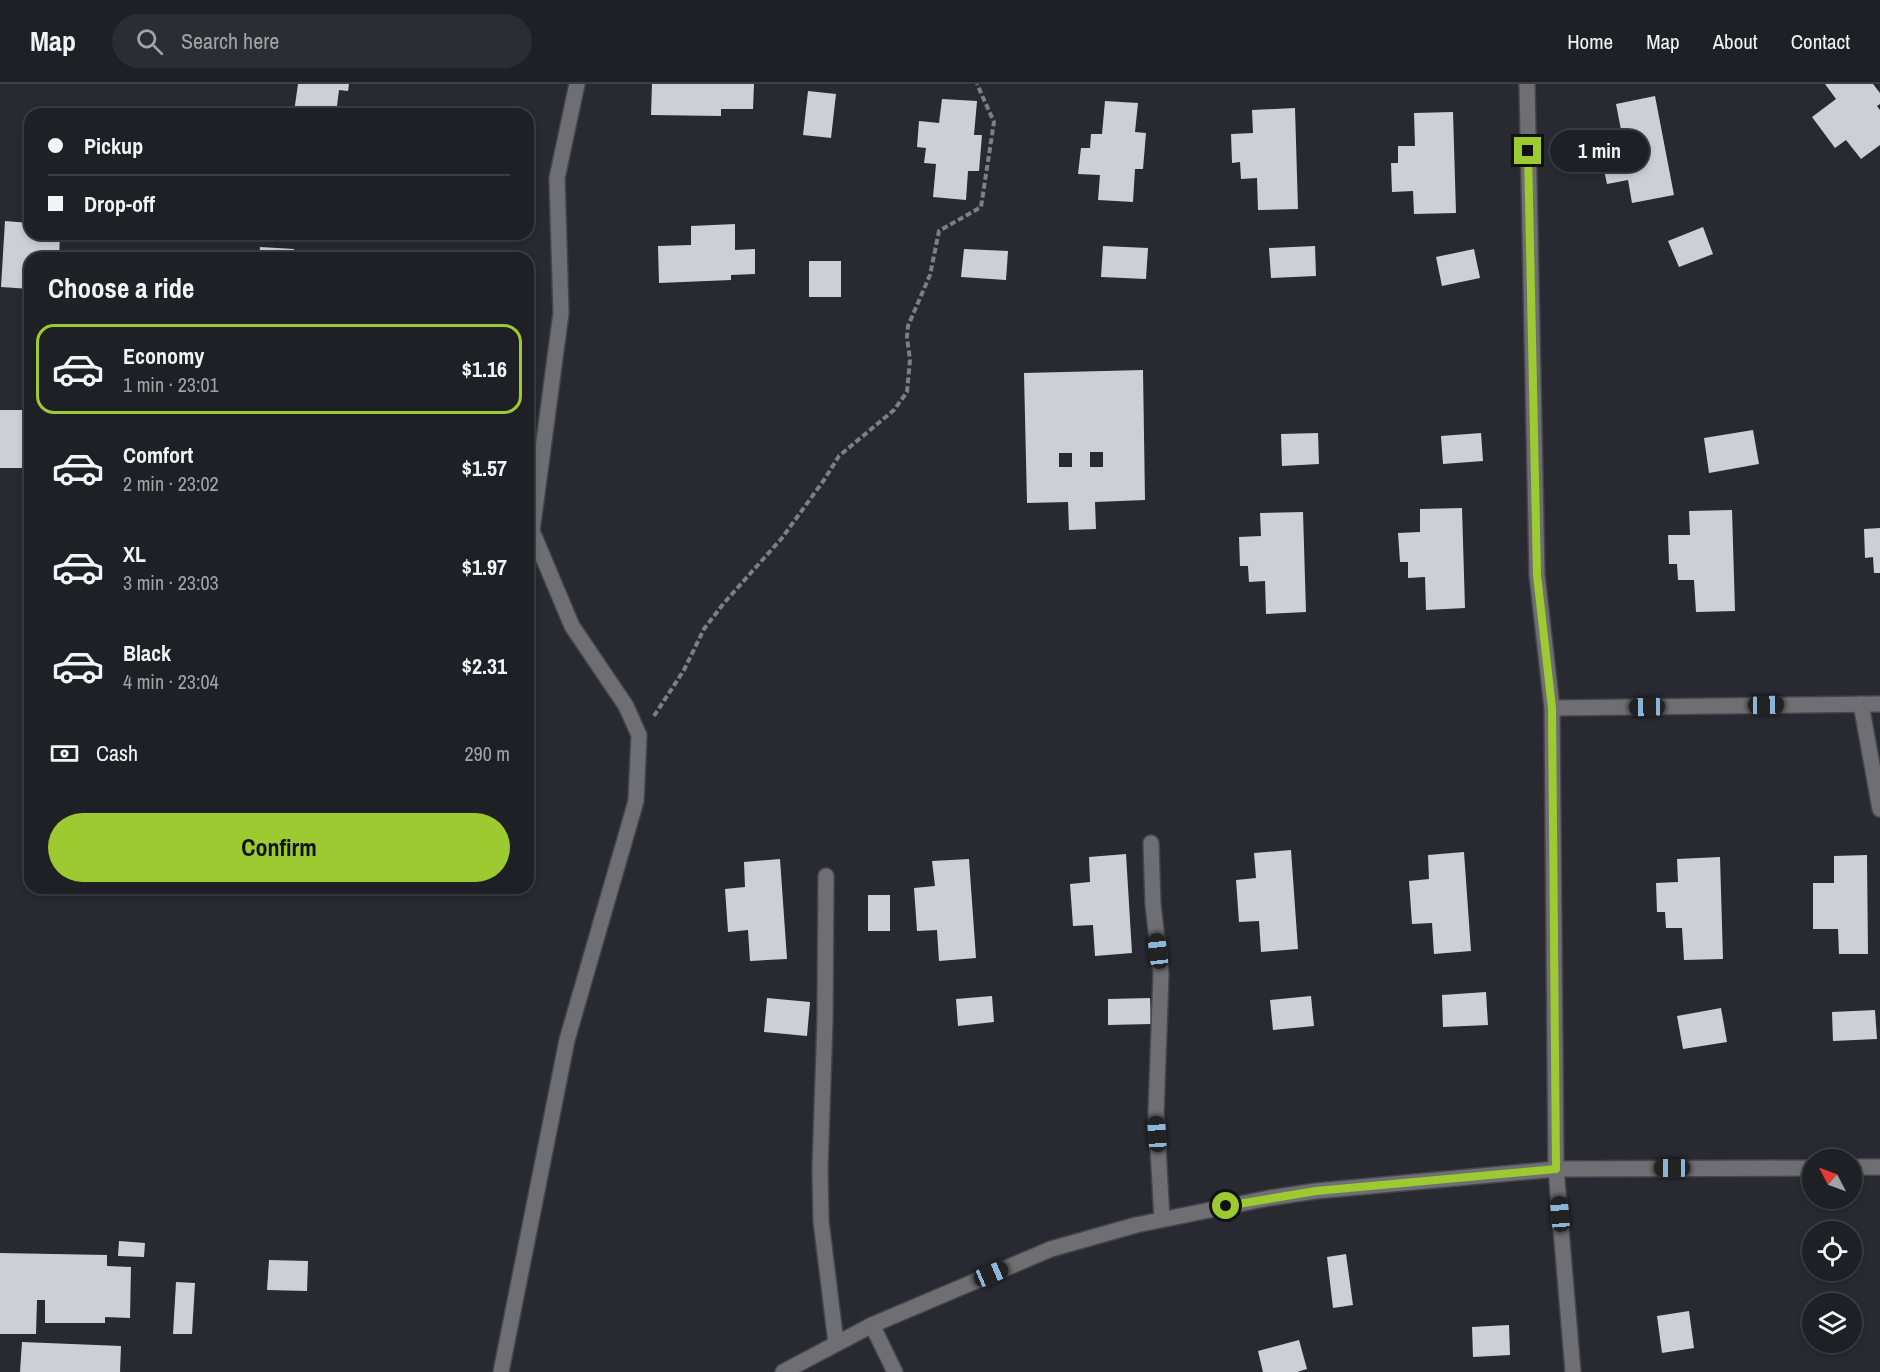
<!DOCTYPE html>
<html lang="en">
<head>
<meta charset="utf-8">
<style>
	body { margin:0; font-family:"Archivo Narrow",sans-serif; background:#2c2d32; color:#f1f3f6; height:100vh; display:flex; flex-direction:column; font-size:22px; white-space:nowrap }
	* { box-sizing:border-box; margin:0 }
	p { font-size:20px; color:#a1a3a7 }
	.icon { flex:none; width:33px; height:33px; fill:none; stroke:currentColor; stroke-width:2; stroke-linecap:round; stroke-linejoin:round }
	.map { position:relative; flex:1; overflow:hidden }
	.side { position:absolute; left:24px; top:168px; width:510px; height:642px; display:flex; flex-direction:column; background:#1f2025; border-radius:18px; box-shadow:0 3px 9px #0003,0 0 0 2px #3c3e42 }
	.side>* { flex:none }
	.guide { position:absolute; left:24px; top:24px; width:510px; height:132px; border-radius:18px; box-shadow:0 3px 9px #0003,0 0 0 2px #3c3e42; display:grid; align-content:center; height:132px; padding:0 24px; background:#1f2025 }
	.needle { width:39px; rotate:311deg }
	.controls { position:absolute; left:1802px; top:1065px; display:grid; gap:12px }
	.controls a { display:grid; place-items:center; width:60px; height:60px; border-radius:50%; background:#1f2025; box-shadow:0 3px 9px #0003,0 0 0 2px #3c3e42; font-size:30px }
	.end { position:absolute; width:27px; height:27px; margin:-14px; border:8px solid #9dca31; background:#111; box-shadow:0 0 0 3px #111 }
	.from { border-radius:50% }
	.bubble { position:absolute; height:42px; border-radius:21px; background:#1f2025; box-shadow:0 3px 9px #0003,0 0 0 2px #3c3e42; font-size:20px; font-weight:700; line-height:42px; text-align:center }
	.car { position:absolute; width:18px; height:36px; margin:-18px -9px; border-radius:8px; box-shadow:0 0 4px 2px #0007; background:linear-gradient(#222 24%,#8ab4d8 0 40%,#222 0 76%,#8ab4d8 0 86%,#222 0) }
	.guide b { display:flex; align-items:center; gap:21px; height:57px; font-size:22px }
	.guide b+b { border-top:2px solid #3c3e42 }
	.guide i { width:15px; height:15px; background:#f1f3f6 }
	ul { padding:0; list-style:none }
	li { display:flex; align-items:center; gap:18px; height:90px; margin:0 12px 9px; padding:0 12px; border:3px solid transparent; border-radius:18px }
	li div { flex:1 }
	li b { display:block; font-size:22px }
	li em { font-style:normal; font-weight:700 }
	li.current { border-color:#9dca31 }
	li>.icon { width:54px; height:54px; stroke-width:1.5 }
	h2 { padding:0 24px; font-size:27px; line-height:72px }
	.pay { display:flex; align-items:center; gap:15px; height:66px; padding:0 24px; font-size:22px }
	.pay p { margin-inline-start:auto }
	.action { display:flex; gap:12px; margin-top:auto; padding:12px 24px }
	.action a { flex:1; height:69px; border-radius:36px; background:#9dca31; color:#111; font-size:24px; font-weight:700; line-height:69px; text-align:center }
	header { display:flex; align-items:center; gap:36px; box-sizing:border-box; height:84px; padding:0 30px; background:#1f2025; border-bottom:2px solid #3c3e42 }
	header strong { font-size:28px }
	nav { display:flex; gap:33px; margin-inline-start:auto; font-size:21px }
	.search { width:420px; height:54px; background:#2c2d32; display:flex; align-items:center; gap:15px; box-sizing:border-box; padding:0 21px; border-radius:33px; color:#a1a3a7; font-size:22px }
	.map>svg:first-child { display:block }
</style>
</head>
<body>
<header>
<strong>Map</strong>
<div class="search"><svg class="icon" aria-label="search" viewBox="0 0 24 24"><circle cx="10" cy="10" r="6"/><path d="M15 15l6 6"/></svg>Search here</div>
<nav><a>Home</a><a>Map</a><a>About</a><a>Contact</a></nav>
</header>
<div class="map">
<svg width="1880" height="1288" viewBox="0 0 1880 1288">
	<rect width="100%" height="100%" fill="#292a31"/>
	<g fill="#cdcfd7" fill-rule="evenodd">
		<path d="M 298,0 L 349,0 L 348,7 L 339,6 L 336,30 L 294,28 Z"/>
		<path d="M 652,0 L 754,0 L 753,25 L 721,25 L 721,32 L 651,31 Z"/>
		<path d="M 1825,0 L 1873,0 L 1880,9 L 1880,20 L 1877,22 L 1880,26 L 1880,61 L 1861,75 L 1846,56 L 1835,64 L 1812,33 L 1836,15 Z"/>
		<path d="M 808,7 L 836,10 L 831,54 L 803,51 Z"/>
		<path d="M 1655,12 L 1674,111 L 1632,119 L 1628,96 L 1607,100 L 1601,72 L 1609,70 L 1606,55 L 1622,51 L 1616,20 Z"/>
		<path d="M 942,15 L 977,17 L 974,51 L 982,51 L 979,87 L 968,87 L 966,116 L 933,113 L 936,80 L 924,79 L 926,64 L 917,63 L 919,37 L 939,39 Z"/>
		<path d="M 1105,17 L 1138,19 L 1135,48 L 1146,49 L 1143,85 L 1135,85 L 1133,118 L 1098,116 L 1100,91 L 1078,90 L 1081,64 L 1090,64 L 1091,50 L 1102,50 Z"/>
		<path d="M 1295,24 L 1298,125 L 1258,126 L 1257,94 L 1241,95 L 1240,78 L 1232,79 L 1231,50 L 1253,49 L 1252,26 Z"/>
		<path d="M 1453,28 L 1456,129 L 1414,130 L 1413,107 L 1392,108 L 1391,79 L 1398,79 L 1398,62 L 1415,62 L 1414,29 Z"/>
		<path d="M 5,137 L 30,139 L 30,150 L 60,150 L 59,174 L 30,174 L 30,205 L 1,203 Z"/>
		<path d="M 735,140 L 735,166 L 755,165 L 755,190 L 731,191 L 731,196 L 659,199 L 658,162 L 691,161 L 691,142 Z"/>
		<path d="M 1703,143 L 1713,170 L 1679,183 L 1668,157 Z"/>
		<path d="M 1103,162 L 1148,164 L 1146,195 L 1101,193 Z"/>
		<path d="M 1315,162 L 1316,192 L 1271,194 L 1269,164 Z"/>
		<path d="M 260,163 L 294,165 L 294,174 L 259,174 Z"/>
		<path d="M 964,165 L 1008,167 L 1006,196 L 961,193 Z"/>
		<path d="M 1474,165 L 1480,194 L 1442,202 L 1436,173 Z"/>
		<rect x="809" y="177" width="32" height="36"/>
		<path d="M 1143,286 L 1145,416 L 1095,418 L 1096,445 L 1069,446 L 1068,418 L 1027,419 L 1024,289 ZM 1090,368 L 1103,368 L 1103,383 L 1090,383 ZM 1059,369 L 1072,369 L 1072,383 L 1059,383 Z"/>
		<rect x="0" y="326" width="30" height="58"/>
		<path d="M 1753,346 L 1759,380 L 1709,389 L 1704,354 Z"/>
		<path d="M 1318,349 L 1319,380 L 1282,382 L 1281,350 Z"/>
		<path d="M 1481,349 L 1483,377 L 1443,380 L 1441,352 Z"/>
		<path d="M 1462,424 L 1465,524 L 1426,526 L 1425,493 L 1408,494 L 1408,478 L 1400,478 L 1398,449 L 1420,448 L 1420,425 Z"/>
		<path d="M 1732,426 L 1735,527 L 1696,528 L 1694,496 L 1678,496 L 1677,480 L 1669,480 L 1668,451 L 1690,451 L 1689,427 Z"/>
		<path d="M 1303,428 L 1306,528 L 1266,530 L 1265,497 L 1249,498 L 1248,482 L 1240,482 L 1239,453 L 1261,452 L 1260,429 Z"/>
		<path d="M 1880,444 L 1880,489 L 1874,489 L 1873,473 L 1865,474 L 1864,445 Z"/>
		<path d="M 1291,766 L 1298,865 L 1261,868 L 1259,837 L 1239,838 L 1236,796 L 1256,794 L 1254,769 Z"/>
		<path d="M 1464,768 L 1471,867 L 1434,870 L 1432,839 L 1412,840 L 1409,797 L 1429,795 L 1428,771 Z"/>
		<path d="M 1126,770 L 1132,869 L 1095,872 L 1093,841 L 1073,842 L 1070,800 L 1090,798 L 1089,773 Z"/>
		<path d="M 1867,771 L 1868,870 L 1839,870 L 1838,845 L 1813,845 L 1813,799 L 1834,799 L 1834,772 Z"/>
		<path d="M 1720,773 L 1723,875 L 1684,876 L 1682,844 L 1666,844 L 1665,828 L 1657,828 L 1656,799 L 1678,798 L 1677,775 Z"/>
		<path d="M 780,775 L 787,875 L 750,877 L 748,846 L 728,848 L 725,805 L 745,803 L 744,778 Z"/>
		<path d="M 969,775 L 976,874 L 939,877 L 937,846 L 917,847 L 914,804 L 935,802 L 932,777 Z"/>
		<rect x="868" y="811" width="22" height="36"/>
		<path d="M 1486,908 L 1488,941 L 1443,943 L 1442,911 Z"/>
		<path d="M 992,912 L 994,938 L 958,942 L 956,915 Z"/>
		<path d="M 1311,912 L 1314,942 L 1273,946 L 1270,916 Z"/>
		<path d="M 767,914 L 810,918 L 807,952 L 764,948 Z"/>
		<path d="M 1150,914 L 1151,940 L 1108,941 L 1108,915 Z"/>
		<path d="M 1721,924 L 1727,958 L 1683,965 L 1677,932 Z"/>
		<path d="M 1875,926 L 1877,955 L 1833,957 L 1832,928 Z"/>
		<path d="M 119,1157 L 145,1159 L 144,1173 L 118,1172 Z"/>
		<path d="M 0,1169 L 107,1171 L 107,1182 L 131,1183 L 130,1234 L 105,1233 L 105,1239 L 45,1239 L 45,1216 L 37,1216 L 36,1250 L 0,1250 Z"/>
		<path d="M 1346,1170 L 1353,1221 L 1333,1224 L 1327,1173 Z"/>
		<path d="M 269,1176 L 308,1177 L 307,1207 L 267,1206 Z"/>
		<path d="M 176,1198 L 195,1199 L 192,1250 L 173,1250 Z"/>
		<path d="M 1689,1227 L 1694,1264 L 1662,1269 L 1657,1232 Z"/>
		<path d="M 1509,1241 L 1510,1271 L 1473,1273 L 1472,1243 Z"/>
		<path d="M 1299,1256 L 1307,1285 L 1297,1288 L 1263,1288 L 1258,1267 Z"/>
		<path d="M 22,1258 L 121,1262 L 120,1288 L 20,1288 Z"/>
	</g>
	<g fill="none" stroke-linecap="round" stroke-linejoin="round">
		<defs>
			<g id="minor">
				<path d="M 1527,0 L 1537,491 L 1552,624 L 1556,1085 L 1573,1288"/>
				<path d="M 1861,620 L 1880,725"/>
				<path d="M 1552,624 L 1880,620"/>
				<path d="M 1151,759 L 1153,820 L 1161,890 L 1156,1029 L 1162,1135"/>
				<path d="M 826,792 L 825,935 L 820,1085 L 821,1137 L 836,1259"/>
				<path d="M 1851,1083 L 1880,1083"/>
				<path d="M 872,1241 L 895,1288"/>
				<path d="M 501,1288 L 567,956 L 636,717 L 639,651 L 626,622 L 572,542 L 532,447 L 561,229 L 557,94 L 577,0"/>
				<path d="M 783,1288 L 872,1241 L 1051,1165 L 1136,1141 L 1269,1114 L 1316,1107 L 1556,1085 L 1812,1084"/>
			</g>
		</defs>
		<use href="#minor" stroke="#44454b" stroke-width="18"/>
		<path stroke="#7e7f85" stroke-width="4" stroke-dasharray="6 3" stroke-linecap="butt" d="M 654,632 L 684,586 L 704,545 L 724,519 L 782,454 L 824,396 L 839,372 L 894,326 L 907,308 L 910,276 L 907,253 L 908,242 L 930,191 L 939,147 L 981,123 L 994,38 L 977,0"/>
		<use href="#minor" stroke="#6f6f73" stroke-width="15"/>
	</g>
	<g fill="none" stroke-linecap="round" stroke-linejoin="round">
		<path stroke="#9dca31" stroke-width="8" d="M 1226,1122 L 1316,1107 L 1556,1085 L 1552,624 L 1537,491 L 1528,67"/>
	</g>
</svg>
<div class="controls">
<a><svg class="needle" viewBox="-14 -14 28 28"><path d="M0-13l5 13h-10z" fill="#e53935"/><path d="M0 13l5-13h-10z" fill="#a1a3a7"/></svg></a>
<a><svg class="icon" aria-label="locate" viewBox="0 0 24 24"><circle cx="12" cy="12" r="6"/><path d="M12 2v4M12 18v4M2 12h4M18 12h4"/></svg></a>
<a><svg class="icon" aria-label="layers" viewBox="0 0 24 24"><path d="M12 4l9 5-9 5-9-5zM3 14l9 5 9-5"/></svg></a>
</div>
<i class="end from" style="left:1226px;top:1122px"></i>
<i class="end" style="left:1528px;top:67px"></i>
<div class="bubble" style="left:1550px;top:46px;width:99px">1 min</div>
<i class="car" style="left:1766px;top:621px;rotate:89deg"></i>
<i class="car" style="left:1647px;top:623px;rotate:269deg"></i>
<i class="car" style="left:1158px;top:867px;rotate:353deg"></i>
<i class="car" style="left:1157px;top:1050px;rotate:356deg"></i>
<i class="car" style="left:1672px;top:1084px;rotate:270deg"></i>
<i class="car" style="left:1560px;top:1130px;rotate:355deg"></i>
<i class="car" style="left:991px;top:1190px;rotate:67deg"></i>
<div class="guide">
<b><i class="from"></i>Pickup</b>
<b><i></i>Drop-off</b>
</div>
<section class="side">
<h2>Choose a ride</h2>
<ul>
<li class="current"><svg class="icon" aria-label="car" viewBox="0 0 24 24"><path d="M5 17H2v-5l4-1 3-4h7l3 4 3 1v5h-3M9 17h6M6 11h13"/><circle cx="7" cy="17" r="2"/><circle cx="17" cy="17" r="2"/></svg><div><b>Economy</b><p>1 min · 23:01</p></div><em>$1.16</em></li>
<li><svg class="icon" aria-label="car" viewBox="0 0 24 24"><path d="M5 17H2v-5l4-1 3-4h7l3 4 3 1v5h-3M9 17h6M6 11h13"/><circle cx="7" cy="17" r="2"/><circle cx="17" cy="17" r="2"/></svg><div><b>Comfort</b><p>2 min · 23:02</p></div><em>$1.57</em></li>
<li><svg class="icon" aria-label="car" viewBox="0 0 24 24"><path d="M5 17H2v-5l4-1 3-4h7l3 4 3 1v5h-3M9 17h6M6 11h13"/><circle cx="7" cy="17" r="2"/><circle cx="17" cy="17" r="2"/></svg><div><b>XL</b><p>3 min · 23:03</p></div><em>$1.97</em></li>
<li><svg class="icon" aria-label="car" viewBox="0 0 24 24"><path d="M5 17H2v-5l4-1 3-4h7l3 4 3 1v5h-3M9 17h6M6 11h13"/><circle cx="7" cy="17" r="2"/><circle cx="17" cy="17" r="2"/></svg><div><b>Black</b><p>4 min · 23:04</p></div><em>$2.31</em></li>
</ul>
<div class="pay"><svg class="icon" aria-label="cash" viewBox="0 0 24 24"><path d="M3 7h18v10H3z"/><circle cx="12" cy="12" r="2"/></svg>Cash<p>290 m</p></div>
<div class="action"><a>Confirm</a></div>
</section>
</div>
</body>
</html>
